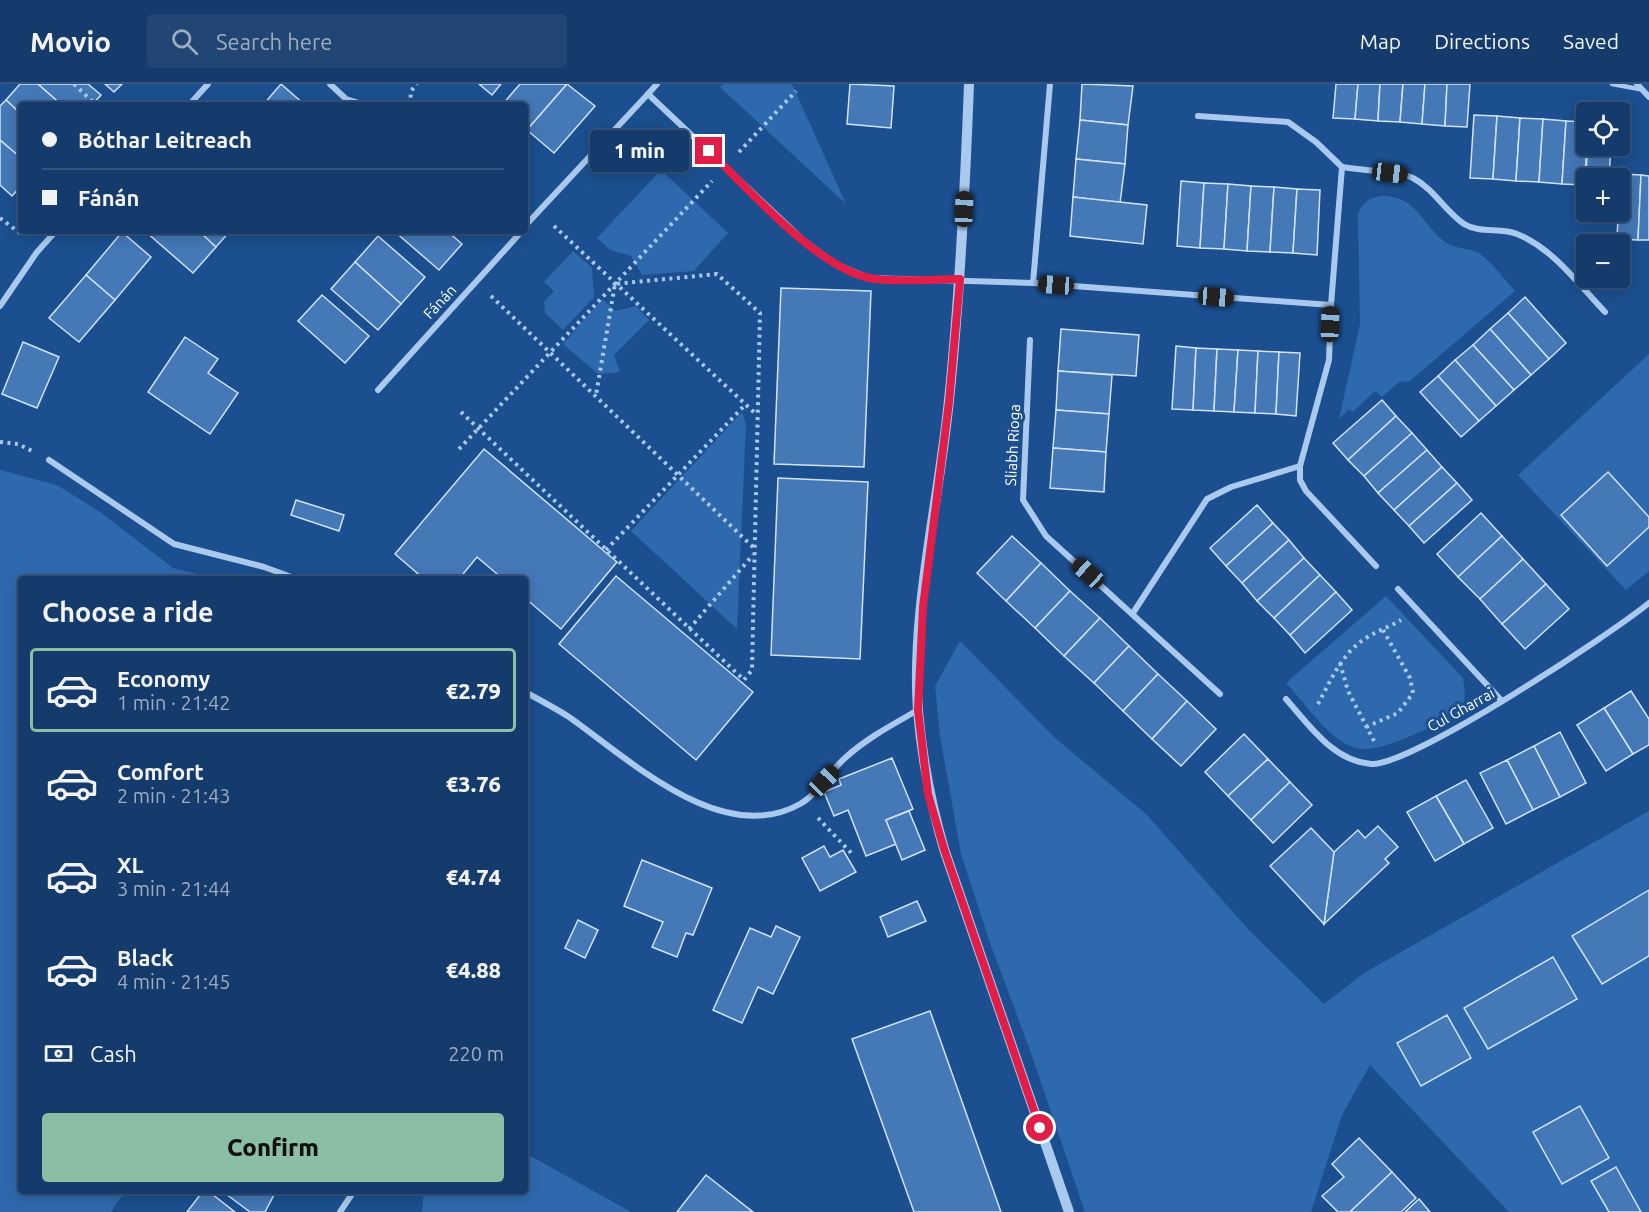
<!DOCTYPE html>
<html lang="en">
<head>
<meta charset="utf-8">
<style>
	body { margin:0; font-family:Ubuntu,sans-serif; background:#214673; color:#f1f3f6; height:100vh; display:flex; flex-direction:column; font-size:22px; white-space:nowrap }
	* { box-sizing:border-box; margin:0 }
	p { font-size:20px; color:#9dadc1 }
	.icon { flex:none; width:33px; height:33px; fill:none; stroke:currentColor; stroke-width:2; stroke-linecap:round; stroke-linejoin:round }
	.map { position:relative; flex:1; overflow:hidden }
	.sheet { position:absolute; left:18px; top:492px; width:510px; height:618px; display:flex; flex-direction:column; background:#143b6b; border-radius:6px; box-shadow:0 3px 15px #0003,0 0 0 2px #33557e }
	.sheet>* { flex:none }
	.guide { position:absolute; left:18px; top:18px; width:510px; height:132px; border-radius:6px; box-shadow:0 3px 15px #0003,0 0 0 2px #33557e; display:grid; align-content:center; height:132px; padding:0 24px; background:#143b6b }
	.fabs { position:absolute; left:1576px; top:18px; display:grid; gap:12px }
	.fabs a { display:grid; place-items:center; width:54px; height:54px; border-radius:6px; background:#143b6b; box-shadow:0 3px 15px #0003,0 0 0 2px #33557e; font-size:30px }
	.end { position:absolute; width:27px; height:27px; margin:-14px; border:8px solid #e11d48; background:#fff; box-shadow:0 0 0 3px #fff }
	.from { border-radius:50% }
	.bubble { position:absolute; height:42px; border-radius:6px; background:#143b6b; box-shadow:0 3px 15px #0003,0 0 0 2px #33557e; font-size:20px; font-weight:800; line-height:42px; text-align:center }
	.car { position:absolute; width:18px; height:36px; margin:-18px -9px; border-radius:8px; box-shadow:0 0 4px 2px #0007; background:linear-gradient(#222 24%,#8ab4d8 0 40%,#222 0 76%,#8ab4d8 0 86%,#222 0) }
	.guide b { display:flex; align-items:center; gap:21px; height:57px; font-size:22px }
	.guide b+b { border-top:2px solid #33557e }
	.guide i { width:15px; height:15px; background:#f1f3f6 }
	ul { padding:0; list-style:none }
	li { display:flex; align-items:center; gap:18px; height:84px; margin:0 12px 9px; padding:0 12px; border:3px solid transparent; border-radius:6px }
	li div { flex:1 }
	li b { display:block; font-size:22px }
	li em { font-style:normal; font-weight:800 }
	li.current { border-color:#8abfa5 }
	li>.icon { width:54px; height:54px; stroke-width:1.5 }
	h2 { padding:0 24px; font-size:27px; line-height:72px }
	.pay { display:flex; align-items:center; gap:15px; height:66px; padding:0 24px; font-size:22px }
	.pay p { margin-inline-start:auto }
	.cta { display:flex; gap:12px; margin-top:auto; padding:12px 24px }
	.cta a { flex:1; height:69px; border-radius:6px; background:#8abfa5; color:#111; font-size:24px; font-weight:800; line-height:69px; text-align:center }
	header { display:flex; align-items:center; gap:36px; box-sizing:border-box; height:84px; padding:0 30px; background:#143b6b; border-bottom:2px solid #33557e }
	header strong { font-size:28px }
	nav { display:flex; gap:33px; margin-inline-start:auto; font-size:21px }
	.search { width:420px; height:54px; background:#214673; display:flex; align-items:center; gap:15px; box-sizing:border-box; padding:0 21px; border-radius:6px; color:#9dadc1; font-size:22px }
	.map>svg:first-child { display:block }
</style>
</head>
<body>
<header>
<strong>Movio</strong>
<div class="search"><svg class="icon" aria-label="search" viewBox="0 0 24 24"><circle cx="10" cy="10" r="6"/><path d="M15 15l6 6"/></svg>Search here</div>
<nav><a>Map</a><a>Directions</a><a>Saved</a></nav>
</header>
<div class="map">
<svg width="1649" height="1128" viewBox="0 0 1649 1128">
	<rect width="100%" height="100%" fill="#1b4f8f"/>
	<g fill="#2e69ad">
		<path d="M 724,0 L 792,0 L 846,120 L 720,3 Z"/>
		<path d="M 661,86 L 728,149 L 694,187 L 642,191 L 631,172 L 610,166 L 597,154 Z"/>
		<path d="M 1381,112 C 1418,112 1421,140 1445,158 C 1456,166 1470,163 1480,170 C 1493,179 1504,195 1515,207 L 1410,297 L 1399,298 L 1382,313 L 1375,307 L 1353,328 L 1349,325 L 1339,335 L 1360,240 L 1358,131 C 1362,119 1368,114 1381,112 Z"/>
		<path d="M 573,167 L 592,184 L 594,213 L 563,246 L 545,229 L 544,218 L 554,207 L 544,198 Z"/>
		<path d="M 602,215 L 616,227 L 636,222 L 649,236 L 614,271 L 620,288 L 598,290 L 563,260 Z"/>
		<path d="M 1649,270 L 1649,487 L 1626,506 L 1518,391 Z"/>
		<path d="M 742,328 L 746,340 L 737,545 L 631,447 Z"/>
		<path d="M 0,386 L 57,401 L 100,428 L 173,484 L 218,495 L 21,495 L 21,1107 L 125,1107 L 111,1128 L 0,1128 Z"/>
		<path d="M 1386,512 L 1463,594 C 1464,603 1467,614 1462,622 C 1454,635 1392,662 1375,664 C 1366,666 1356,665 1348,661 C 1324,649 1305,619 1286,599 Z"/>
		<path d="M 960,557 L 1054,653 L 1146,730 L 1248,845 L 1324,920 L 1364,889 L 1649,727 L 1649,1128 L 1509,1128 L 1370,981 L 1342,1031 L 1311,1128 L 1085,1128 L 1031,969 L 990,859 L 961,770 L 940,652 L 935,602 Z"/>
		<path d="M 525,1069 L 631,1128 L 422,1128 L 424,1107 L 525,1107 Z"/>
	</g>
	<g fill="#4478b7" stroke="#cfe3fa" stroke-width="1.5">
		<path d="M 20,0 L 38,0 L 62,21 L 21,21 L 21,30 L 6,16 Z"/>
		<path d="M 38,0 L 88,0 L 101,11 L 92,21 L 62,21 Z"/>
		<path d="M 105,0 L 122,0 L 114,8 Z"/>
		<path d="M 281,0 L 305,21 L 263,21 Z"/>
		<path d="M 479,0 L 501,0 L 492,11 Z"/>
		<path d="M 520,0 L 567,0 L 527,46 L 525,21 L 502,21 Z"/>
		<path d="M 567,0 L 595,22 L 554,69 L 527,46 Z"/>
		<path d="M 850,0 L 894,2 L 891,44 L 847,40 Z"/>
		<path d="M 1082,0 L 1133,2 L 1128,41 L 1080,36 Z"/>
		<path d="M 1336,0 L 1358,0 L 1355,35 L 1333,34 Z"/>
		<path d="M 1358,0 L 1380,0 L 1378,37 L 1355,35 Z"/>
		<path d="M 1380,0 L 1403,0 L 1400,38 L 1378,37 Z"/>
		<path d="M 1403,0 L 1425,0 L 1422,40 L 1400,38 Z"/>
		<path d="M 1425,0 L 1447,0 L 1445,42 L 1422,40 Z"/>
		<path d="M 1447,0 L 1470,0 L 1467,43 L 1445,42 Z"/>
		<path d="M 6,16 L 21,30 L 21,74 L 0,56 L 0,22 Z"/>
		<path d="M 1474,31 L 1497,32 L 1493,95 L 1470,94 Z"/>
		<path d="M 1497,32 L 1520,34 L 1516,97 L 1493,95 Z"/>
		<path d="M 1520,34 L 1543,35 L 1539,98 L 1516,97 Z"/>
		<path d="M 1543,35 L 1566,37 L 1562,100 L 1539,98 Z"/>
		<path d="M 1080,36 L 1128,41 L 1125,80 L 1076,75 Z"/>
		<path d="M 1566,37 L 1587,38 L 1585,101 L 1562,100 Z"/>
		<path d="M 0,56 L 21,74 L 21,102 L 12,112 L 0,101 Z"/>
		<path d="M 1588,62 L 1611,62 L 1609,94 L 1587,94 L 1587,101 L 1585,101 Z"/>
		<path d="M 1076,75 L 1125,80 L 1120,119 L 1073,113 Z"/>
		<path d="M 1620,90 L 1641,91 L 1638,156 L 1617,155 Z"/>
		<path d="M 1641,91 L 1649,92 L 1649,156 L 1638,156 Z"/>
		<path d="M 1181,97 L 1204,99 L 1200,164 L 1177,162 Z"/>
		<path d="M 1204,99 L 1228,100 L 1224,165 L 1200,164 Z"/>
		<path d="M 1228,100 L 1251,102 L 1247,167 L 1224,165 Z"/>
		<path d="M 1251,102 L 1274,103 L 1270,168 L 1247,167 Z"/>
		<path d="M 1274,103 L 1297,105 L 1293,169 L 1270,168 Z"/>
		<path d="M 1297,105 L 1320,106 L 1317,171 L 1293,169 Z"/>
		<path d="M 1073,113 L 1147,121 L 1143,160 L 1070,152 Z"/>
		<path d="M 199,147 L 216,163 L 193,189 L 146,148 Z"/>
		<path d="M 199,147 L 230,147 L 216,163 Z"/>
		<path d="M 394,147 L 447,147 L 462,160 L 439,186 Z"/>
		<path d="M 122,148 L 151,173 L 115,216 L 86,191 Z"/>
		<path d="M 378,152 L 425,193 L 401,220 L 355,178 Z"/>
		<path d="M 355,178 L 401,220 L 378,246 L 331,205 Z"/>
		<path d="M 86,191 L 115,216 L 79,258 L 49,234 Z"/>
		<path d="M 781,204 L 871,207 L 864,383 L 774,380 Z"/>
		<path d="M 322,211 L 369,252 L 345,279 L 298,237 Z"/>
		<path d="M 1525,213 L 1566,259 L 1549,275 L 1508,229 Z"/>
		<path d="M 1508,229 L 1549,275 L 1531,291 L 1490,245 Z"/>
		<path d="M 1061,245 L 1139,251 L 1136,292 L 1058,287 Z"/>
		<path d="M 1490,245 L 1531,291 L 1514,306 L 1473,261 Z"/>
		<path d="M 185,253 L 218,275 L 208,289 L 238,309 L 210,350 L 148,308 Z"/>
		<path d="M 23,258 L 59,273 L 37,324 L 2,310 Z"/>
		<path d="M 1473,261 L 1514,306 L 1496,322 L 1455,276 Z"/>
		<path d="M 1176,262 L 1196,264 L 1193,326 L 1172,325 Z"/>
		<path d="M 1196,264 L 1217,265 L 1214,327 L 1193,326 Z"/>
		<path d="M 1217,265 L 1238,266 L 1234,328 L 1214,327 Z"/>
		<path d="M 1238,266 L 1258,267 L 1255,329 L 1234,328 Z"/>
		<path d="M 1258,267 L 1279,268 L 1276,330 L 1255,329 Z"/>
		<path d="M 1279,268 L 1300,269 L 1296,332 L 1276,330 Z"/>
		<path d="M 1455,276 L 1496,322 L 1479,337 L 1438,292 Z"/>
		<path d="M 1058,287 L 1112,291 L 1109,330 L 1056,326 Z"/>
		<path d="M 1438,292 L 1479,337 L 1461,353 L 1420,308 Z"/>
		<path d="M 1382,316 L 1396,332 L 1348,376 L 1333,359 Z"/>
		<path d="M 1056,326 L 1109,330 L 1106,368 L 1053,364 Z"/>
		<path d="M 1396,332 L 1412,349 L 1364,392 L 1348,376 Z"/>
		<path d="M 1412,349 L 1427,366 L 1378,409 L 1364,392 Z"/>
		<path d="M 1053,364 L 1106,368 L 1104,408 L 1050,404 Z"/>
		<path d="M 484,365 L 617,478 L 561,545 L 525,514 L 525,495 L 503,495 L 477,473 L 459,495 L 424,495 L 395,470 Z"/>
		<path d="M 1427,366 L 1442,383 L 1394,426 L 1378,409 Z"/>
		<path d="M 1442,383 L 1457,399 L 1409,442 L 1394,426 Z"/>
		<path d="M 1608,388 L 1649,433 L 1649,443 L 1607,482 L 1561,431 Z"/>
		<path d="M 778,394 L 868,398 L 860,575 L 771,571 Z"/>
		<path d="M 1457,399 L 1472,416 L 1424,459 L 1409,442 Z"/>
		<path d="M 296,416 L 344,431 L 339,447 L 291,431 Z"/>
		<path d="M 1257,421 L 1273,439 L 1226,482 L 1210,464 Z"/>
		<path d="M 1481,429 L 1502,452 L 1458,493 L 1437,470 Z"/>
		<path d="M 1273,439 L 1289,456 L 1242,499 L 1226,482 Z"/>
		<path d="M 1012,452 L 1041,479 L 1006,517 L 977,489 Z"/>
		<path d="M 1502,452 L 1523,475 L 1480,515 L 1458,493 Z"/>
		<path d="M 1289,456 L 1304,474 L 1257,517 L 1242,499 Z"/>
		<path d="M 1304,474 L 1320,491 L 1274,534 L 1257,517 Z"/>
		<path d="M 1523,475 L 1546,500 L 1502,540 L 1480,515 Z"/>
		<path d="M 1041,479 L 1070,507 L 1035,544 L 1006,517 Z"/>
		<path d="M 1320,491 L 1336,508 L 1290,551 L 1274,534 Z"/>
		<path d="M 616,492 L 753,608 L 696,676 L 559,560 Z"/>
		<path d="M 1546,500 L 1569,525 L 1525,565 L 1502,540 Z"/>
		<path d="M 1070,507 L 1100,534 L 1064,572 L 1035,544 Z"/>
		<path d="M 1336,508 L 1352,526 L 1305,569 L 1290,551 Z"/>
		<path d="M 1100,534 L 1129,562 L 1094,599 L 1064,572 Z"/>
		<path d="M 1129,562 L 1158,590 L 1123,627 L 1094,599 Z"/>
		<path d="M 1158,590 L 1187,617 L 1152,655 L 1123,627 Z"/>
		<path d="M 1631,607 L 1649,635 L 1649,661 L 1633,670 L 1604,624 Z"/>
		<path d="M 1187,617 L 1216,645 L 1181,682 L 1152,655 Z"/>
		<path d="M 1604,624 L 1633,670 L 1606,687 L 1577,641 Z"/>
		<path d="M 1560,648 L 1586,699 L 1560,713 L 1534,662 Z"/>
		<path d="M 1244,650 L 1268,675 L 1228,712 L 1205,688 Z"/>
		<path d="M 1534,662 L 1560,713 L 1533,726 L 1507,676 Z"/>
		<path d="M 892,674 L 913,725 L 886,736 L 896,760 L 866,772 L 848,726 L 834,732 L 824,708 L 841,701 L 839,695 Z"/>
		<path d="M 1268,675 L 1290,698 L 1251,736 L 1228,712 Z"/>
		<path d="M 1507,676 L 1533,726 L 1506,740 L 1480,689 Z"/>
		<path d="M 1466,696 L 1493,744 L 1464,760 L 1436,712 Z"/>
		<path d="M 1290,698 L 1312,721 L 1273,759 L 1251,736 Z"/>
		<path d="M 1436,712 L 1464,760 L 1435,777 L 1407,728 Z"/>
		<path d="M 909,727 L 925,766 L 902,776 L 886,736 Z"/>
		<path d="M 1378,742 L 1398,763 L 1385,775 L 1389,779 L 1324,840 L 1334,768 L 1358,746 L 1365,754 Z"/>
		<path d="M 1311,744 L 1334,768 L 1324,840 L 1270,782 Z"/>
		<path d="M 824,762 L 830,773 L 843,766 L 856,788 L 820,807 L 802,774 Z"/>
		<path d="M 642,776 L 712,804 L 693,851 L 686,849 L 677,873 L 652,863 L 663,838 L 624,822 Z"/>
		<path d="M 1649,806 L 1649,872 L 1602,900 L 1572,852 Z"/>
		<path d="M 917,817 L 926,837 L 888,853 L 880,833 Z"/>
		<path d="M 578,836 L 598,846 L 585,874 L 565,864 Z"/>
		<path d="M 776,842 L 800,853 L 773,910 L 758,903 L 742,939 L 713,926 L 750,844 L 771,853 Z"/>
		<path d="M 1553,873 L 1577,915 L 1488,965 L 1464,924 Z"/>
		<path d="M 930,927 L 1001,1128 L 914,1128 L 852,955 Z"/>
		<path d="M 1447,931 L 1471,974 L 1421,1002 L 1397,959 Z"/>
		<path d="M 1580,1022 L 1609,1074 L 1562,1100 L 1533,1048 Z"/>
		<path d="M 1359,1054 L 1392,1088 L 1350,1128 L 1338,1128 L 1322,1112 L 1344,1093 L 1332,1080 Z"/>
		<path d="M 1616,1083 L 1641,1128 L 1609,1128 L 1591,1097 Z"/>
		<path d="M 1392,1088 L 1416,1114 L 1401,1128 L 1350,1128 Z"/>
		<path d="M 706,1091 L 753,1128 L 677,1128 Z"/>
		<path d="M 203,1107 L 208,1107 L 235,1128 L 187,1128 Z"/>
		<path d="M 222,1107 L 276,1107 L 265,1128 L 250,1128 Z"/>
		<path d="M 1419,1115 L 1430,1128 L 1405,1128 Z"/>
	</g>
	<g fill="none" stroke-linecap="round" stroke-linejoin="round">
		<g stroke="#a9c9ee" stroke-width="4" stroke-dasharray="3 4.5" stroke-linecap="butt">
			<path d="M 74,0 L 96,21"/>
			<path d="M 410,21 L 411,7 L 417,0"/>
			<path d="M 739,68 L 796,7"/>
			<path d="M 0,134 L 24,152"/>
			<path d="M 554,142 L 757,331"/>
			<path d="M 491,212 L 754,464"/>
			<path d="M 461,328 L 744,596 L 752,586 L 760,229 L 717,190 L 615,200 L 596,311"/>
			<path d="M 0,358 L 18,360 L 32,367"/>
			<path d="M 459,365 L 712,97"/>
			<path d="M 606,466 L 744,322"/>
			<path d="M 689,545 L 753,471"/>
			<path d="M 1340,579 L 1348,607 L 1374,657"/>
			<path d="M 1318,620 C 1331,596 1342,569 1366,554 C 1377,547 1389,543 1401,536"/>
			<path d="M 1366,643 L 1398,629 L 1413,609 L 1410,594 L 1383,546"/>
			<path d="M 818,734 L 854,772"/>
		</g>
		<path stroke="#a9c9ee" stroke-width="4.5" d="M 1612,0 L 1639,5"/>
		<g stroke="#a9c9ee" stroke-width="6">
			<path d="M 330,0 L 346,15 L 366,21"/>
			<path d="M 1637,0 L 1649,13"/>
			<path d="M 648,10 L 657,0"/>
			<path d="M 189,21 L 208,0"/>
			<path d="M 1198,32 L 1288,38 L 1316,58 L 1342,83"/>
			<path d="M 525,142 L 648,10 L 803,156 L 835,180 L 869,194 L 1033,199 L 1331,221 L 1329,276 L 1300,382 L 1231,403 L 1207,415 L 1133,529"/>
			<path d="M 1033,199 L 1050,0"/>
			<path d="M 1331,221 L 1342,83 C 1358,86 1403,88 1413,94 C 1434,105 1445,127 1464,140 C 1480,150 1501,143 1517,150 C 1554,165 1578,200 1605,228"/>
			<path d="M 0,222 L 37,168 L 56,147"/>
			<path d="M 1030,256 L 1023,416 L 1046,452 L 1220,610"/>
			<path d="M 378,306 L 522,147"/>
			<path d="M 49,376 L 174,460 L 264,483 L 297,495"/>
			<path d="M 1300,382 L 1300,396 L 1306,407 L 1376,482"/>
			<path d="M 1398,505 L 1502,617"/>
			<path d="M 525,608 C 540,616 555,624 569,633 C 629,675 722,764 800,720 C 818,710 830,687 845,674 C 867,654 892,641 918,626"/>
			<path d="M 1286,615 C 1309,641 1333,677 1371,680 C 1410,683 1611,550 1649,519"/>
			<path d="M 340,1128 L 354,1107"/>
		</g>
		<path stroke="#a9c9ee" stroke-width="10" d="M 969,0 C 965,106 960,211 949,316 C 939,418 911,526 918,627 C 922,675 931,720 944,765 L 1069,1128"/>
	</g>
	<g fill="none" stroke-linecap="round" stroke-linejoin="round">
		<path stroke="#e11d48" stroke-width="8" d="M 709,67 C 749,105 815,182 869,194 C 892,199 935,195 960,195 L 949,318 L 923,523 L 918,626 L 928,710 L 944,765 L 1040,1044"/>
	</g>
	<g text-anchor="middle" stroke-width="6" stroke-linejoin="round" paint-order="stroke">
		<g font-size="15" fill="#fff" stroke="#1b4f8f">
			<text transform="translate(440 218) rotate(-47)" y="5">Fánán</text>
			<text transform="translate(1013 361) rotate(-87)" y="5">Sliabh Rioga</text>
			<text transform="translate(1461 626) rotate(-29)" y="5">Cul Gharrai</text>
		</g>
	</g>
</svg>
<div class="fabs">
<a><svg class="icon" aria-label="locate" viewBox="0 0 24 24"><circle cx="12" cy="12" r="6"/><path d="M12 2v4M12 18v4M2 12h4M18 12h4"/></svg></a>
<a>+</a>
<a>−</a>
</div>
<i class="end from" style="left:1040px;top:1044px"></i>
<i class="end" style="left:709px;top:67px"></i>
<div class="bubble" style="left:590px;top:46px;width:99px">1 min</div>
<i class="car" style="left:1390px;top:89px;rotate:97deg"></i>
<i class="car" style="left:964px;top:125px;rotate:2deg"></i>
<i class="car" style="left:1056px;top:201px;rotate:274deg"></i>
<i class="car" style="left:1216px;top:213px;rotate:94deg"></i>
<i class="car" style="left:1330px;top:240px;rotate:2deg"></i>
<i class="car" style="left:1088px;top:489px;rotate:312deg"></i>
<i class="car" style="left:824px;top:697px;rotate:44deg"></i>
<div class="guide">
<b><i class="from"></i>Bóthar Leitreach</b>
<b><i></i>Fánán</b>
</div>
<section class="sheet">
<h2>Choose a ride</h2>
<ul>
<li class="current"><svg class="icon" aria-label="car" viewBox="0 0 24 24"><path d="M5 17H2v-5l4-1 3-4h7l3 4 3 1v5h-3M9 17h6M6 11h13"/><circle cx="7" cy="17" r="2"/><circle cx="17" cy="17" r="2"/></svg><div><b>Economy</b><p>1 min · 21:42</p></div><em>€2.79</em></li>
<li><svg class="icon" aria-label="car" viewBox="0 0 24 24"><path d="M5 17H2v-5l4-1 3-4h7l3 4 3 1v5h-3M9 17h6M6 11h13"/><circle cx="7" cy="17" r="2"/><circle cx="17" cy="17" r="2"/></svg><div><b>Comfort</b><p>2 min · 21:43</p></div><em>€3.76</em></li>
<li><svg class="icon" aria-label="car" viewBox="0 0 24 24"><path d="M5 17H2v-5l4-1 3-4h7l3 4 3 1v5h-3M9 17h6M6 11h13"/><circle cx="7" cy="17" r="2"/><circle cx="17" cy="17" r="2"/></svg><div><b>XL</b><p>3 min · 21:44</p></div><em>€4.74</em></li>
<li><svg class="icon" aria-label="car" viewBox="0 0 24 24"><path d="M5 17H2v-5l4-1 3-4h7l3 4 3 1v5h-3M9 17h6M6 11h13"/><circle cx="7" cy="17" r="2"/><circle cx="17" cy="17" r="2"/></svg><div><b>Black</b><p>4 min · 21:45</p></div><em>€4.88</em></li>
</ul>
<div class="pay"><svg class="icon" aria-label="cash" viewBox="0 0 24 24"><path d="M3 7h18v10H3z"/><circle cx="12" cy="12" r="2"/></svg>Cash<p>220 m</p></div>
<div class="cta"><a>Confirm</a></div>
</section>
</div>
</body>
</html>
